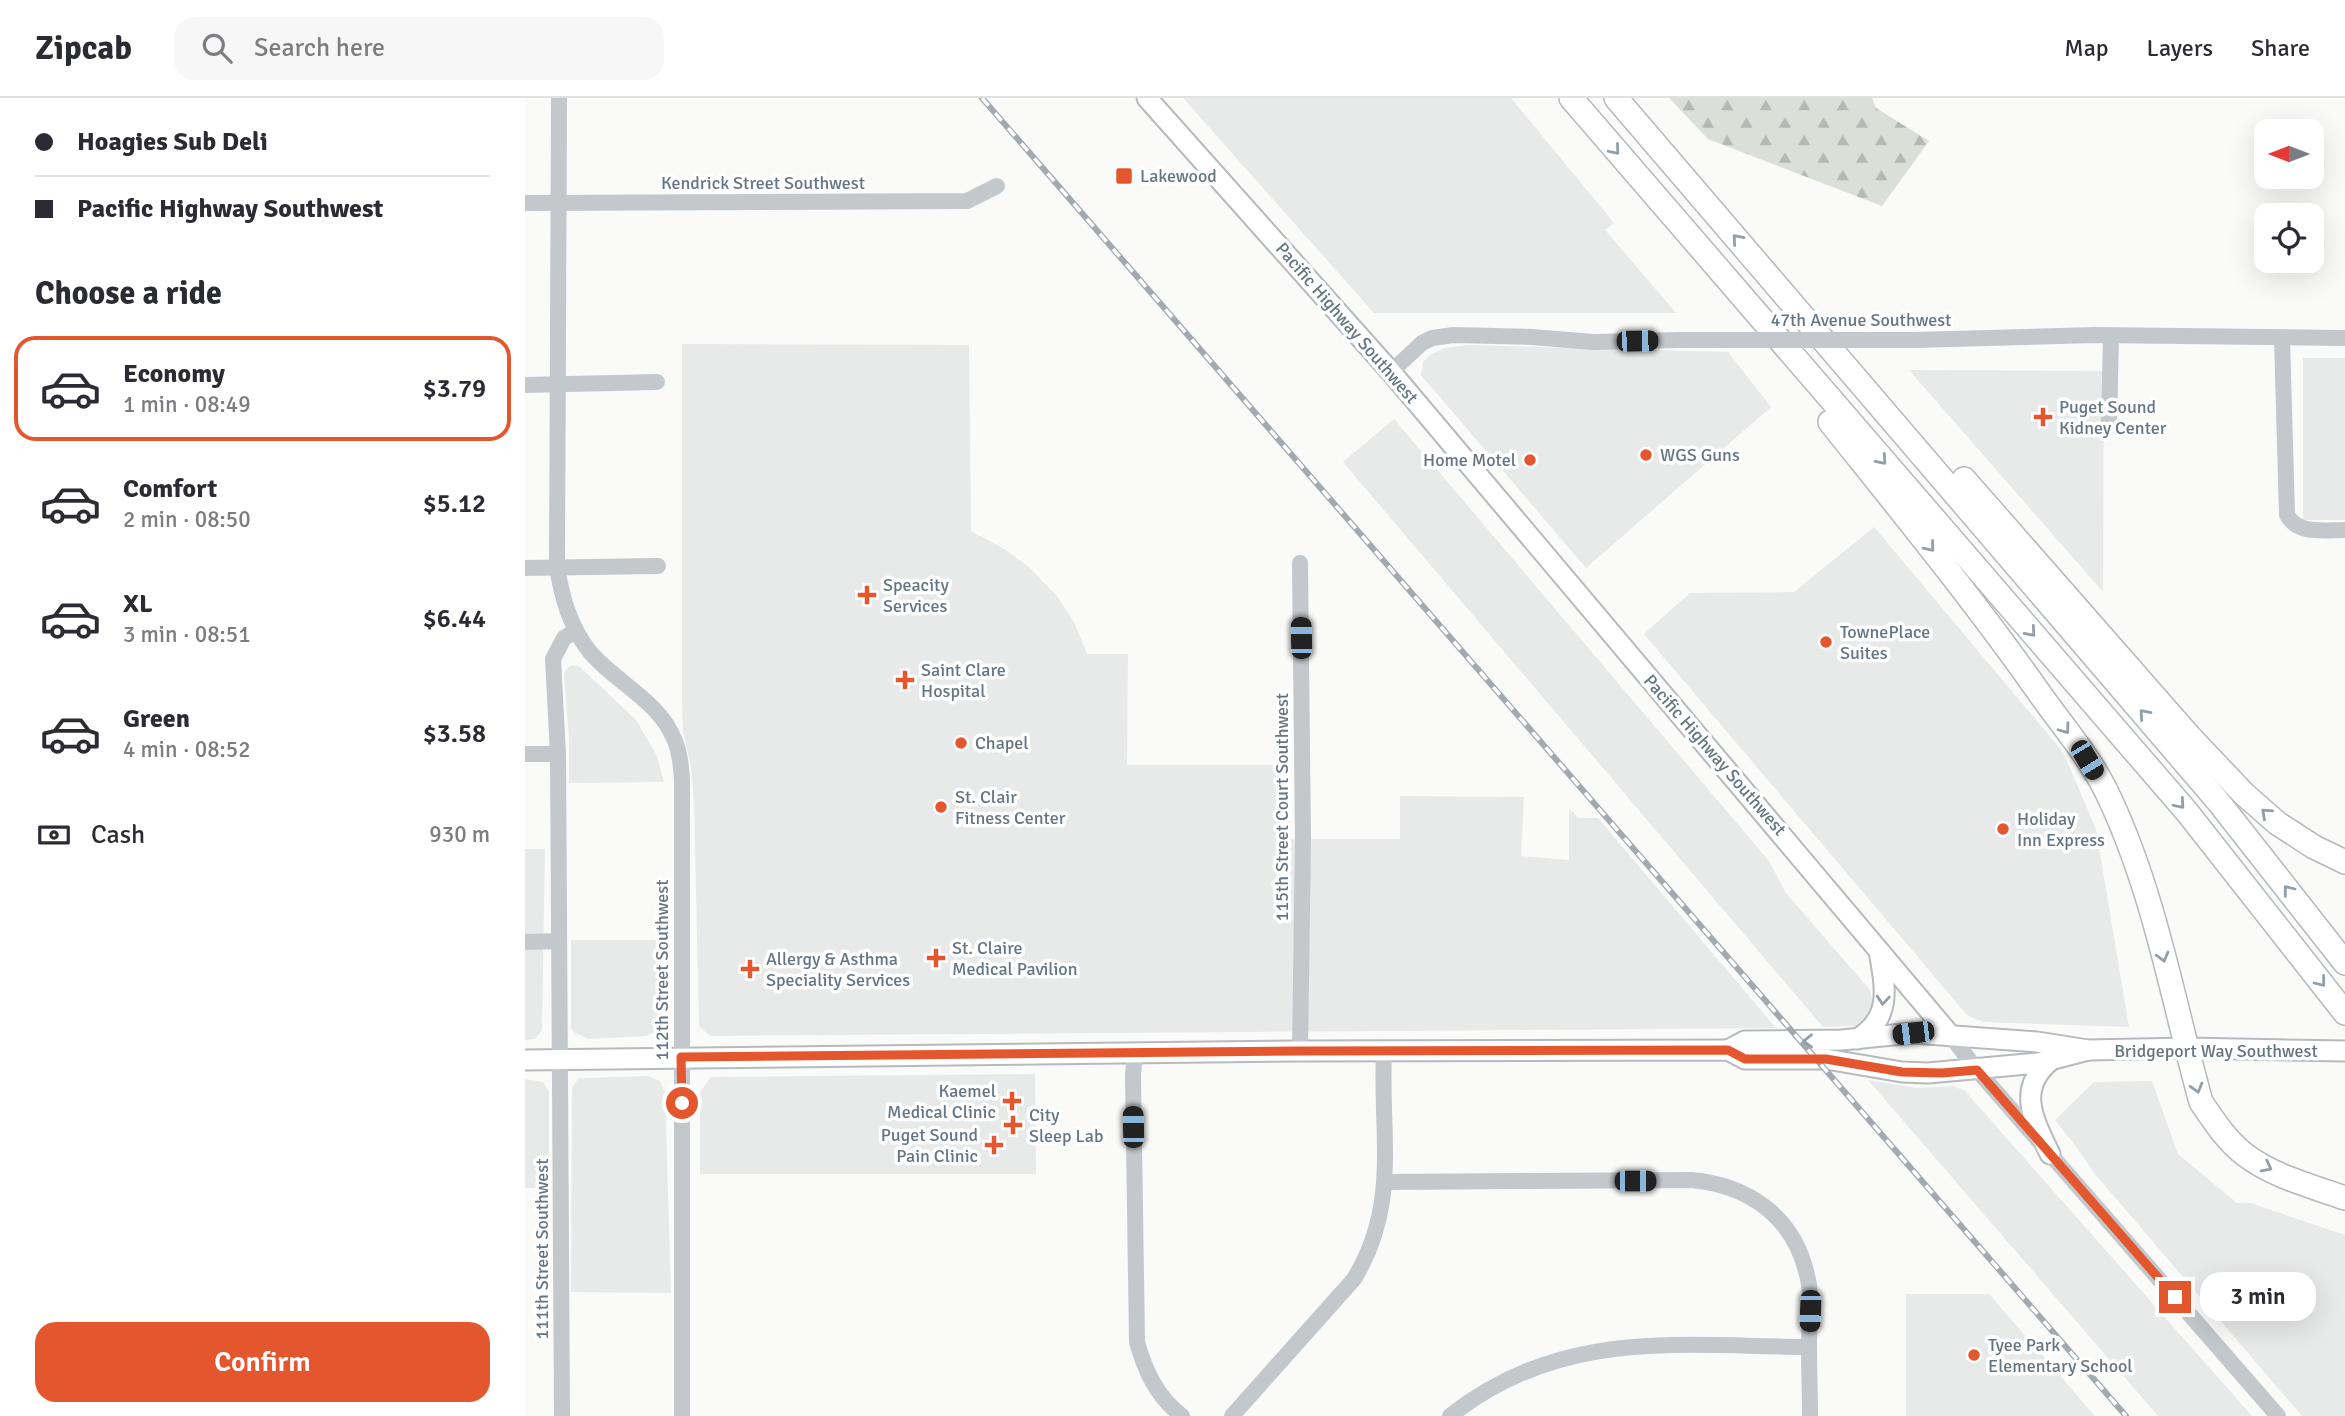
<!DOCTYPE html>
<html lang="en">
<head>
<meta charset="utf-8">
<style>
	body { margin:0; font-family:Signika,sans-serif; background:#f7f7f7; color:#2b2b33; height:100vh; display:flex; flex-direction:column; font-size:26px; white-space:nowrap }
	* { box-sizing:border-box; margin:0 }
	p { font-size:23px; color:#7c7c81 }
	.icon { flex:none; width:38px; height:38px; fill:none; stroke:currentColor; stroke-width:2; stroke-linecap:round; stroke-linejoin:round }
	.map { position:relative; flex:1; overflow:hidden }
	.side { display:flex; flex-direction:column; background:#fff; width:525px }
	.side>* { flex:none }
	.guide { display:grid; align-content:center; height:154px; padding:0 35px; background:#fff }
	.needle { width:46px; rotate:270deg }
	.fabs { position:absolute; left:1729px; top:21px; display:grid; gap:14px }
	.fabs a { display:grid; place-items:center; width:70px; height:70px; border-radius:14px; background:#fff; box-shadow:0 7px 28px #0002; font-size:35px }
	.end { position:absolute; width:32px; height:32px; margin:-16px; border:9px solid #e4572e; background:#fff; box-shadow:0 0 0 4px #fff }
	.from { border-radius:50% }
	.bubble { position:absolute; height:49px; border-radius:21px; background:#fff; box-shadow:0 7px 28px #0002; font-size:23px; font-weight:600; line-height:49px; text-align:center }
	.car { position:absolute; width:21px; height:42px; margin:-21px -10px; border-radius:9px; box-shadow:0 0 5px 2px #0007; background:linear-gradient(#222 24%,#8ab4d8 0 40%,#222 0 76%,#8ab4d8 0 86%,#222 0) }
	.guide b { display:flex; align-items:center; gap:24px; height:66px; font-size:26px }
	.guide b+b { border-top:2px solid #e1e1e2 }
	.guide i { width:18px; height:18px; background:#2b2b33 }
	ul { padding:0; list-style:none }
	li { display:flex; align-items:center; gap:21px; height:105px; margin:0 14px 10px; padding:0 21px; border:4px solid transparent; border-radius:21px }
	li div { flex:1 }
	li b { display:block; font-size:26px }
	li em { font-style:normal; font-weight:600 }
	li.active { border-color:#e4572e }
	li>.icon { width:63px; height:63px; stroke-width:1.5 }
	h2 { padding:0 35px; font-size:32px; line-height:84px }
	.pay { display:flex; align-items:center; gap:18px; height:77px; padding:0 35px; font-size:26px }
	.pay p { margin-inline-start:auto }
	.primary-button { display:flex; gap:14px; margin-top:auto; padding:14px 35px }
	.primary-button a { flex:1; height:80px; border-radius:21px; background:#e4572e; color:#fff; font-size:28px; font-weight:600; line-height:80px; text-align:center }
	header { display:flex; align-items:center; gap:42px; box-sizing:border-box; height:98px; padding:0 35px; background:#fff; border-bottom:2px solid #e1e1e2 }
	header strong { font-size:33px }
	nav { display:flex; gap:38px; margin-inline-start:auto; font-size:24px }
	.search { width:490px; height:63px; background:#f7f7f7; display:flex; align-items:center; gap:18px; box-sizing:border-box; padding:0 24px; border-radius:21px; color:#7c7c81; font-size:26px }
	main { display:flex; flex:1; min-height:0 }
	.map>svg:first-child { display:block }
</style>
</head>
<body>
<header>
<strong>Zipcab</strong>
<div class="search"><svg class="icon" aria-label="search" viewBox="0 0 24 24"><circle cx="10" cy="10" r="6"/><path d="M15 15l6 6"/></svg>Search here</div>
<nav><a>Map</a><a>Layers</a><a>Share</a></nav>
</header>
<main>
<section class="side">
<div class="guide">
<b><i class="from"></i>Hoagies Sub Deli</b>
<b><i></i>Pacific Highway Southwest</b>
</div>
<h2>Choose a ride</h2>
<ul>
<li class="active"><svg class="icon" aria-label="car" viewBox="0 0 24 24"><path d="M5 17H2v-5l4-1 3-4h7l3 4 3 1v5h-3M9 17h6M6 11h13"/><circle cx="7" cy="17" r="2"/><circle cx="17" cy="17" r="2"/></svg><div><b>Economy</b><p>1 min · 08:49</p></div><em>$3.79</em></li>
<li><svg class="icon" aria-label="car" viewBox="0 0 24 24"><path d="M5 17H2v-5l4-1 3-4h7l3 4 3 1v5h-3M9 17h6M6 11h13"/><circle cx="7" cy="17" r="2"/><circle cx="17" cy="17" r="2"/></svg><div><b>Comfort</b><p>2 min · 08:50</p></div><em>$5.12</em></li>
<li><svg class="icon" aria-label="car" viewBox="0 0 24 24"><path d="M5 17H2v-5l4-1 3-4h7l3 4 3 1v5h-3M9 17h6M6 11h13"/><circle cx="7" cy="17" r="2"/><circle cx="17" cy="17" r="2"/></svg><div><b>XL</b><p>3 min · 08:51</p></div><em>$6.44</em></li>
<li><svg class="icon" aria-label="car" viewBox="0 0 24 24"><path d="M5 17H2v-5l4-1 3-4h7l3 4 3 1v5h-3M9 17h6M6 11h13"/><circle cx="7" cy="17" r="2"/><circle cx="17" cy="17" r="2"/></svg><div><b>Green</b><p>4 min · 08:52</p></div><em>$3.58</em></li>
</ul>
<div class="pay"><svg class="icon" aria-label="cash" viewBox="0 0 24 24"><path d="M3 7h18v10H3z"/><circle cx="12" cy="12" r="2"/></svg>Cash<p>930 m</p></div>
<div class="primary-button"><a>Confirm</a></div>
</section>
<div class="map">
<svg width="1820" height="1318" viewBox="0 0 1820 1318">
	<defs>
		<pattern id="forest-firs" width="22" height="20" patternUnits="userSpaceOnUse" patternTransform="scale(1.75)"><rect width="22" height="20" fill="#dadfd7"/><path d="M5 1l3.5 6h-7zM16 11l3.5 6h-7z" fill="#b4b9b4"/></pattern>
	</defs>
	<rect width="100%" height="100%" fill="#fafaf8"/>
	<g fill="#e8e9e9">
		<path d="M 658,0 L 986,0 L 1089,125 L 1080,132 L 1151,215 L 849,215 Z"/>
		<path d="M 157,246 L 444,247 L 446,433 L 481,452 L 504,469 L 531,497 L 549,524 L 562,556 L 603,556 L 602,667 L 765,667 L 765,741 L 875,741 L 875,698 L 999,699 L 996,758 L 1044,762 L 1044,710 L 1054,720 L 1073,720 L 1251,930 L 185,938 L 174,928 L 169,702 L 166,669 L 158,634 L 157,608 Z"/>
		<path d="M 942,247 L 1203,254 L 1246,309 L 1061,470 L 896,277 L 898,264 L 905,257 L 920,250 Z"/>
		<rect x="1778" y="260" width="42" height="162"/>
		<path d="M 1384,272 L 1579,273 L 1578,494 Z"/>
		<path d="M 869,321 L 1244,763 L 1261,795 L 1345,892 L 1348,907 L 1345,918 L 1338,926 L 1333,928 L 1298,929 L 818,364 Z"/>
		<path d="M 1349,429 L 1538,654 L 1571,731 L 1604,929 L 1458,924 L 1442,917 L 1119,536 L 1165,495 L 1269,494 Z"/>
		<path d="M 48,567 L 55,569 L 111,622 L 132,658 L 139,684 L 44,685 L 44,642 L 39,576 L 42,570 Z"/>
		<path d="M 0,751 L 20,751 L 17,932 L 10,941 L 0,942 Z"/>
		<path d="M 46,842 L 139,842 L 138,923 L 132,933 L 121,938 L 63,941 L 49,934 L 46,929 Z"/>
		<path d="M 510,976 L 511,1076 L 175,1076 L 175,994 L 186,979 Z"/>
		<path d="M 123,978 L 135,983 L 140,995 L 146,1195 L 46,1194 L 47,990 L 53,981 L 56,980 Z"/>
		<path d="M 0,981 L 18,984 L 24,994 L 24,1090 L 0,1090 Z"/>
		<path d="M 1343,982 L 1392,990 L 1428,988 L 1440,993 L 1727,1318 L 1633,1318 Z"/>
		<path d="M 1627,983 L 1653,1056 L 1712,1105 L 1725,1105 L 1820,1137 L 1820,1318 L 1777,1318 L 1570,1076 L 1552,1050 L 1530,1022 L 1569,984 Z"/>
		<path d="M 1381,1196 L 1464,1196 L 1570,1318 L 1381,1318 Z"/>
	</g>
	<path fill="url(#forest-firs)" d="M 1144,0 L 1347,0 L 1351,10 L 1404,43 L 1357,108 L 1183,41 Z"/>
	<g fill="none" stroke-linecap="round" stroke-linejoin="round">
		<defs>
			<g id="major">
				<path d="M 622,0 L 866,274 L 1425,937"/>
				<path d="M 1332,941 C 1368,920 1360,888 1354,853"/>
				<path d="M 1203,952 L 1220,943 L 1317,942 L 1388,935 L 1512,944 L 1563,952 L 1662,950 L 1820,953"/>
				<path d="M 0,962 L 775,953 L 1203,952 L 1220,961 L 1301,961 L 1377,974 L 1403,975 L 1513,965 L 1563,952"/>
				<path d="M 1525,1056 C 1509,1023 1491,991 1525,963"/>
			</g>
			<g id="highway">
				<path d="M 1046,0 L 1662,714 L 1820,915"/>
				<path d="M 1091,0 L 1692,702 L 1820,865"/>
				<path d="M 1305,324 C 1376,413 1449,502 1515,596 C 1539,630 1568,663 1585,701 C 1630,797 1648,903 1676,1004 C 1689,1023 1701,1042 1719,1056 C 1747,1078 1786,1088 1820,1100"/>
				<path d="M 1439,381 L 1666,640 L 1719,696 L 1752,725 L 1789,749 L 1820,764"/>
			</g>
		</defs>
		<use href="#major" stroke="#b5babe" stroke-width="23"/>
		<use href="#highway" stroke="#b4b9bd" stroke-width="26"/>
		<g stroke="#c3c8cc" stroke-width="16">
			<path d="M 34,0 L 32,469 C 37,500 45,529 65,554 C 91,585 135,603 150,643 C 155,655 156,668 157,681 L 157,1318"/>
			<path d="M 0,105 L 442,103 L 472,88"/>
			<path d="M 1757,240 L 1762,417 C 1773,437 1800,432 1820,432"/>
			<path d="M 1389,242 L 1570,237 L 1820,240"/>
			<path d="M 866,274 L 897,245 L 907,240 L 929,237 L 1007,239 L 1068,244 L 1156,242"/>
			<path d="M 0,287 L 132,284"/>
			<path d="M 1584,328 L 1586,238"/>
			<path d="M 775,465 L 778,742 L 775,953"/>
			<path d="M 0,470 L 133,468"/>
			<path d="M 0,656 L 33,656"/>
			<path d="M 0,844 L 34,843"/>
			<path d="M 1425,937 L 1452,972 L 1753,1318"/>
			<path d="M 610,955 L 608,977 L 612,1244 C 620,1273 632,1299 657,1318"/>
			<path d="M 859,1084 L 1166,1082 C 1224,1087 1269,1119 1282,1177 C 1288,1200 1284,1225 1284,1248 C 1284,1271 1285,1295 1285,1318"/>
			<path d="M 37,1318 L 33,656 L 28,561 L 39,540 L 51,533"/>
			<path d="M 707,1318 L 829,1181 C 875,1106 855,1037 859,954"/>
			<path d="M 925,1318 C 1036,1230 1152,1248 1284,1249"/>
		</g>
		<use href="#major" stroke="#fff" stroke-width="19"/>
		<use href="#highway" stroke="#fff" stroke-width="23"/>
		<defs>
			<path id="rail" d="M 457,0 L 1601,1318"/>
		</defs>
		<use href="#rail" stroke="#a2aab0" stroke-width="6"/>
		<use href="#rail" stroke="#fff" stroke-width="3.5" stroke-dasharray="10" stroke-linecap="butt"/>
		<path stroke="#c3c8cc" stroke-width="16" d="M 1156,242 L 1389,242"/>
	</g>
	<defs><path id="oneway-chevron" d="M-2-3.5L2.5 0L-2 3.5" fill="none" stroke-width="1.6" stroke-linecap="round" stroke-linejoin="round" transform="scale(1.75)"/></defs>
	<g stroke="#939fa8">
		<use href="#oneway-chevron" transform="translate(1090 52) rotate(50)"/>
		<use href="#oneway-chevron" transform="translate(1212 141) rotate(-131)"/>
		<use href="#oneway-chevron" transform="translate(1357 362) rotate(49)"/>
		<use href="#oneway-chevron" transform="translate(1405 449) rotate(51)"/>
		<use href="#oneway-chevron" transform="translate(1506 534) rotate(49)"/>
		<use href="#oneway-chevron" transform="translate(1619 616) rotate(-131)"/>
		<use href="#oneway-chevron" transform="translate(1540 631) rotate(54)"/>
		<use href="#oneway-chevron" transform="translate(1655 706) rotate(49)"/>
		<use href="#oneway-chevron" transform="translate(1741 715) rotate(-138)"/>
		<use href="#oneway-chevron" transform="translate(1763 792) rotate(-128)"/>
		<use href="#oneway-chevron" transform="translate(1638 859) rotate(75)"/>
		<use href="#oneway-chevron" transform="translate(1796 884) rotate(52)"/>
		<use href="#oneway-chevron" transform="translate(1358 902) rotate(94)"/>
		<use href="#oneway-chevron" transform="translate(1283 943) rotate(179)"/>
		<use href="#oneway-chevron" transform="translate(1672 990) rotate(74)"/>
		<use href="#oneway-chevron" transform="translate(1742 1069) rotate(28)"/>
	</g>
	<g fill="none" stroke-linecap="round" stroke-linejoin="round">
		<path stroke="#e4572e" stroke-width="9" d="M 157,1005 L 156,959 L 775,953 L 1203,952 L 1220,961 L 1301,961 L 1377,974 L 1417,975 L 1452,972 L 1650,1199"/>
	</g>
	<g fill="#e4572e" stroke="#fff" stroke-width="2.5">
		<rect x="590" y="69" width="18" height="18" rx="3.5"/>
		<path d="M1514.5 308.5h7v7h7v7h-7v7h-7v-7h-7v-7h7z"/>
		<circle cx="1121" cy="357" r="7"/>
		<circle cx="1005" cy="362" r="7"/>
		<path d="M338.5 486.5h7v7h7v7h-7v7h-7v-7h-7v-7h7z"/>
		<circle cx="1301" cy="544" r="7"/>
		<path d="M376.5 571.5h7v7h7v7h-7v7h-7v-7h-7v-7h7z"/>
		<circle cx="436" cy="645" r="7"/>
		<circle cx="416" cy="709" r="7"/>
		<circle cx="1478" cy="731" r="7"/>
		<path d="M407.5 849.5h7v7h7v7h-7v7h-7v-7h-7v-7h7z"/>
		<path d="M221.5 860.5h7v7h7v7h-7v7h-7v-7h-7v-7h7z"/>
		<path d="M483.5 992.5h7v7h7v7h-7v7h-7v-7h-7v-7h7z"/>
		<path d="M484.5 1016.5h7v7h7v7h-7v7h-7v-7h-7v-7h7z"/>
		<path d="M465.5 1036.5h7v7h7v7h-7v7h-7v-7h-7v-7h7z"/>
		<circle cx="1449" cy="1257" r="7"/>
	</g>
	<g text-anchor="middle" stroke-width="7" stroke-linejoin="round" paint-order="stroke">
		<g font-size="18" fill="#657683" stroke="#fff" text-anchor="start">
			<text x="615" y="84">Lakewood</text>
			<text x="1534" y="315">Puget Sound<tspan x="1534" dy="21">Kidney Center</tspan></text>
			<text x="1135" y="363">WGS Guns</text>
			<text x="991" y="368" text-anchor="end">Home Motel</text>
			<text x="358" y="493">Speacity<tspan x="358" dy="21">Services</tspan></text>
			<text x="1315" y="540">TownePlace<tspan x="1315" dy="21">Suites</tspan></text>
			<text x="396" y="578">Saint Clare<tspan x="396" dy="21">Hospital</tspan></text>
			<text x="450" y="651">Chapel</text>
			<text x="430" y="705">St. Clair<tspan x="430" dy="21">Fitness Center</tspan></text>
			<text x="1492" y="727">Holiday<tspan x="1492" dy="21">Inn Express</tspan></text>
			<text x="427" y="856">St. Claire<tspan x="427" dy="21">Medical Pavilion</tspan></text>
			<text x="241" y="867">Allergy &amp; Asthma<tspan x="241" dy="21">Speciality Services</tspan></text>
			<text x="471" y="999" text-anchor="end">Kaemel<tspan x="471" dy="21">Medical Clinic</tspan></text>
			<text x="504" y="1023">City<tspan x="504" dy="21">Sleep Lab</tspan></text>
			<text x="453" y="1043" text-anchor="end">Puget Sound<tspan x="453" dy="21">Pain Clinic</tspan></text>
			<text x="1463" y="1253">Tyee Park<tspan x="1463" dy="21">Elementary School</tspan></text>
		</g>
		<g font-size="18" fill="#657683" stroke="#fff">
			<text x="238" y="91">Kendrick Street Southwest</text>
			<text x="1336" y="228">47th Avenue Southwest</text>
			<text transform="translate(822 225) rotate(49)" y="6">Pacific Highway Southwest</text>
			<text transform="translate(1190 657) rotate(49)" y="6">Pacific Highway Southwest</text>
			<text transform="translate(757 709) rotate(-90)" y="6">115th Street Court Southwest</text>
			<text transform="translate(137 872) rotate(-90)" y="6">112th Street Southwest</text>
			<text x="1691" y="959">Bridgeport Way Southwest</text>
			<text transform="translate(17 1151) rotate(-90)" y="6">111th Street Southwest</text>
		</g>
	</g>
</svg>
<div class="fabs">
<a><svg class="needle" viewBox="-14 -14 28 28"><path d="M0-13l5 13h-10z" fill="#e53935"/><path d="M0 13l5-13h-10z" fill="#7c7c81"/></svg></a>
<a><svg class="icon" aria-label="locate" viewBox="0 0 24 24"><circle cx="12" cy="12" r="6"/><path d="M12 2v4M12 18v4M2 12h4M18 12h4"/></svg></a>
</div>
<i class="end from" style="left:157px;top:1005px"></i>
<i class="end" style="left:1650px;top:1199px"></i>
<div class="bubble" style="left:1675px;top:1174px;width:116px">3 min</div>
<i class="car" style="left:1112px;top:243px;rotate:89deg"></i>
<i class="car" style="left:776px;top:540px;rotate:359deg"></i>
<i class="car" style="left:1562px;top:662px;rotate:149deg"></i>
<i class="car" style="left:1388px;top:935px;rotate:263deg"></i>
<i class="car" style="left:608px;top:1029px;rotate:359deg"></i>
<i class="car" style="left:1110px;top:1083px;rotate:90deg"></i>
<i class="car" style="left:1285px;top:1213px;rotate:182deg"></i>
</div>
</main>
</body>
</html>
